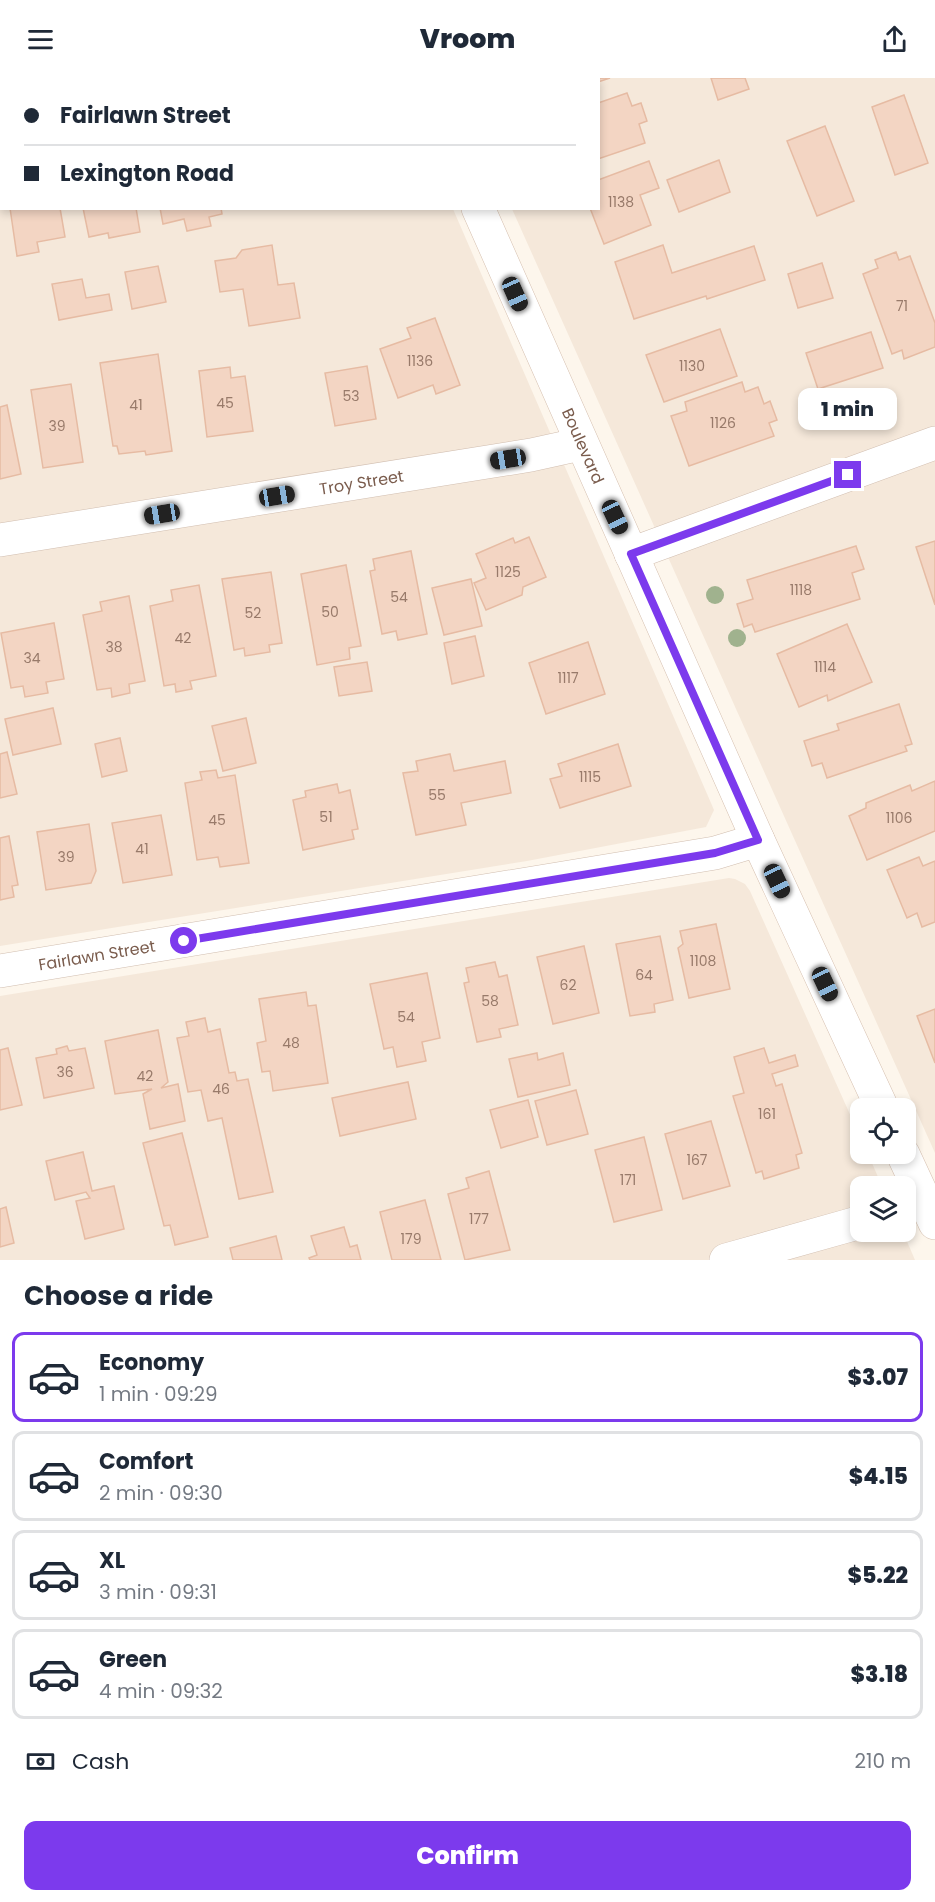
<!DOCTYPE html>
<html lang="en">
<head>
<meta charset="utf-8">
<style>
	body { margin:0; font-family:Poppins,sans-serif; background:#f6f6f7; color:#1f2937; height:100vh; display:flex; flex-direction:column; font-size:22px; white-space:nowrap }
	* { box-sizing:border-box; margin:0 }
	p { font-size:20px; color:#747a83 }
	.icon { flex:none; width:33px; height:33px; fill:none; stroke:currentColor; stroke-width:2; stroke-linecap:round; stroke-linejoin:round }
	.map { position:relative; height:1182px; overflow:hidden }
	.sheet { display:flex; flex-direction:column; background:#fff; flex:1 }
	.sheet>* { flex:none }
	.top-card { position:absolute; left:0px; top:0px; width:600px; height:132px; box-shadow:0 3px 9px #0003; display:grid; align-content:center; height:132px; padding:0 24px; background:#fff }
	.tools { position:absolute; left:850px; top:1020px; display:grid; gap:12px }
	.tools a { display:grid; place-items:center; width:66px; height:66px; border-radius:12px; background:#fff; box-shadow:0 3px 9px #0003; font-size:30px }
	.end { position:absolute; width:27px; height:27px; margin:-14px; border:8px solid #7c3aed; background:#fff; box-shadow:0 0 0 3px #fff }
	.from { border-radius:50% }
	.bubble { position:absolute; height:42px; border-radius:12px; background:#fff; box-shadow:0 3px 9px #0003; font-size:20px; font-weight:800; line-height:42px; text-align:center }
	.car { position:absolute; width:18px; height:36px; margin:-18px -9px; border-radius:8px; box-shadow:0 0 4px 2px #0007; background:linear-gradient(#222 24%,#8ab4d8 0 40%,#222 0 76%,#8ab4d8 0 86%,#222 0) }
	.top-card b { display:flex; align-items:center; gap:21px; height:57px; font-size:22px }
	.top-card b+b { border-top:2px solid #e0e1e3 }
	.top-card i { width:15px; height:15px; background:#1f2937 }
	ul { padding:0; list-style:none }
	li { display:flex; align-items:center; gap:18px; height:90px; margin:0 12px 9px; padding:0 12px; border:3px solid #e0e1e3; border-radius:12px }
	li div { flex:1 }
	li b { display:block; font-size:22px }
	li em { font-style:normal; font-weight:800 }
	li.current { border-color:#7c3aed }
	li>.icon { width:54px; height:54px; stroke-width:1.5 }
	h2 { padding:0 24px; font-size:27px; line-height:72px }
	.pay { display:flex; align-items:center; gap:15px; height:66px; padding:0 24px; font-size:22px }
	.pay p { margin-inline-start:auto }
	.cta { display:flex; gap:12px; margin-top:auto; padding:12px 24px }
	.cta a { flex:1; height:69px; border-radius:12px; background:#7c3aed; color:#fff; font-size:24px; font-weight:800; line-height:69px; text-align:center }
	header { display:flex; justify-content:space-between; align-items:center; height:78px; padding:0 24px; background:#fff; font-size:27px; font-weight:800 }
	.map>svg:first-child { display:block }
</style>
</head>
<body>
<header><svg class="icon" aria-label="menu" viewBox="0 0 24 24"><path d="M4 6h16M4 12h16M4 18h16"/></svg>Vroom<svg class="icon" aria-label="share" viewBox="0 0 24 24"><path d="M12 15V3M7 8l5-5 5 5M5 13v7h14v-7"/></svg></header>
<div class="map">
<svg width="935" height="1182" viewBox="0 0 935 1182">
	<rect width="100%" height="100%" fill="#fdf6ec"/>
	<g fill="#f5e8da">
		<path d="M 0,0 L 396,0 L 396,1 L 2,2 L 2,130 L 453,131 L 711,725 L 714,732 L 706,749 L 527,783 L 0,868 Z"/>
		<path d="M 453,0 L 935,0 L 935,1075 L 512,131 L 598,130 L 598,2 Z"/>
		<path d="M 729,800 L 735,801 L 745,806 L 750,813 L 861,1061 L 861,1076 L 868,1076 L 882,1108 L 861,1108 L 861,1154 L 903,1154 L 915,1182 L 0,1182 L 0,918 Z"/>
	</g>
	<g fill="#f3d5c3" stroke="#e6bba3" stroke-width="1.5">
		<path d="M 512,0 L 610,0 L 598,4 L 598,2 Z"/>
		<path d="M 711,0 L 745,0 L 749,11 L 718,22 Z"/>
		<path d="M 627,15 L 632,28 L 641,25 L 647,43 L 639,46 L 645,65 L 598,81 L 598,25 Z"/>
		<path d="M 904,17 L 928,85 L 895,97 L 872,29 Z"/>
		<path d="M 825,48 L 854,123 L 817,138 L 787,63 Z"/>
		<path d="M 719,82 L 730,114 L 679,134 L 667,102 Z"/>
		<path d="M 649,83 L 659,110 L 640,117 L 651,147 L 604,166 L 590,130 L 598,130 L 598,102 Z"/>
		<path d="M 10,130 L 60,130 L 65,159 L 37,164 L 39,174 L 17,178 Z"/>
		<path d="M 83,130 L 136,130 L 140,154 L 109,160 L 108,155 L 89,159 Z"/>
		<path d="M 160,130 L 221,130 L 222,136 L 209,139 L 211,148 L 187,153 L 184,141 L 163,146 Z"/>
		<path d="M 272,167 L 278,207 L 294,205 L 300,240 L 249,248 L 243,211 L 220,214 L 215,183 L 236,180 L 242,172 Z"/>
		<path d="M 663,167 L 672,195 L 754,168 L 765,202 L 707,221 L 706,218 L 634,241 L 615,184 Z"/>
		<path d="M 896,174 L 899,182 L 910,178 L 935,245 L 935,269 L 904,281 L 902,272 L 892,276 L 863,196 L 878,190 L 875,182 Z"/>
		<path d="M 822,185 L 833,220 L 798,230 L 788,196 Z"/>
		<path d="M 158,188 L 166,224 L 132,231 L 125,194 Z"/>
		<path d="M 82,201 L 86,220 L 109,216 L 112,232 L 59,242 L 52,206 Z"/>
		<path d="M 435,240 L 460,307 L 436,316 L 433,307 L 398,320 L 380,271 L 411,260 L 407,250 Z"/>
		<path d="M 720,251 L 737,298 L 664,324 L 646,277 Z"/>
		<path d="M 871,254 L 883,290 L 818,311 L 806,275 Z"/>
		<path d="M 158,276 L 172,373 L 146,377 L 145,373 L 119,376 L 117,368 L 113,368 L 100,285 Z"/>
		<path d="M 367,288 L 376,341 L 335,348 L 325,295 Z"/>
		<path d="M 230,289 L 231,300 L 245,298 L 253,353 L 207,359 L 199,293 Z"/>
		<path d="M 742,304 L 745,314 L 758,309 L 764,326 L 770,323 L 777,342 L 769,345 L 774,358 L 689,388 L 671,338 L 687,333 L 685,324 Z"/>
		<path d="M 71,306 L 83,384 L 43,390 L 31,312 Z"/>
		<path d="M 7,327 L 21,396 L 0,401 L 0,329 Z"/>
		<path d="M 529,459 L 546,499 L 523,509 L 522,517 L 486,532 L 474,505 L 486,500 L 476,476 L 513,460 L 515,465 Z"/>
		<path d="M 935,463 L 935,527 L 916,469 Z"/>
		<path d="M 856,468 L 864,491 L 852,495 L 860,521 L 755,554 L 752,546 L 744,549 L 737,526 L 753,521 L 747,502 Z"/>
		<path d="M 411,473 L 427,556 L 398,562 L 396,553 L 382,556 L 370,493 L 375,492 L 373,481 Z"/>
		<path d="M 346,487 L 361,568 L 349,570 L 350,581 L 317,587 L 301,496 Z"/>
		<path d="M 271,494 L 282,565 L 269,567 L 270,574 L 245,578 L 244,570 L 234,572 L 222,501 Z"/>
		<path d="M 471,501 L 482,548 L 444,557 L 432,510 Z"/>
		<path d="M 199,507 L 216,598 L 190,603 L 192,611 L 176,614 L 175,606 L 164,608 L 150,528 L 173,523 L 171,512 Z"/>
		<path d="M 129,518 L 145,603 L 129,606 L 130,615 L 112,619 L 111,610 L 97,612 L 83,537 L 102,533 L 100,524 Z"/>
		<path d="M 54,545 L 64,601 L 46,604 L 48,615 L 25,619 L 23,608 L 11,610 L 1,555 Z"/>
		<path d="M 847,546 L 872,604 L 828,623 L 827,617 L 799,629 L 777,576 Z"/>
		<path d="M 475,558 L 484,598 L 452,606 L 444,565 Z"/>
		<path d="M 588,564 L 605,616 L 546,636 L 529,585 Z"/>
		<path d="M 367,584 L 372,613 L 339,618 L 334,589 Z"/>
		<path d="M 899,626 L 912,666 L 905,668 L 907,673 L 827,700 L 822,685 L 812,688 L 804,663 L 839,652 L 837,646 Z"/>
		<path d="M 53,630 L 61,666 L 13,677 L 5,641 Z"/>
		<path d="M 246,640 L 256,685 L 223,693 L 212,648 Z"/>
		<path d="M 120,660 L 127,693 L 102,699 L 95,666 Z"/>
		<path d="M 618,666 L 631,708 L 560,730 L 550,701 L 562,698 L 558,686 Z"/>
		<path d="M 7,674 L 17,716 L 0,720 L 0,676 Z"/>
		<path d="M 450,676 L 454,693 L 505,683 L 511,715 L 461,725 L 466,747 L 416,757 L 403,695 L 418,693 L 416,683 Z"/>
		<path d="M 216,692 L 218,700 L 235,697 L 249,785 L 220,789 L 218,779 L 197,782 L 185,705 L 202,702 L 200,694 Z"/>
		<path d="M 935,703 L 935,753 L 867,782 L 849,738 L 866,730 L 866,725 L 910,707 L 912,713 Z"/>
		<path d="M 337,706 L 339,715 L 350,712 L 358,751 L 352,752 L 354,761 L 303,772 L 293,722 L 306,719 L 305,713 Z"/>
		<path d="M 161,737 L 172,797 L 123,805 L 112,745 Z"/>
		<path d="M 89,746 L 96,793 L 91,805 L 46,812 L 37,754 Z"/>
		<path d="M 9,758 L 18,807 L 12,808 L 14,819 L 0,822 L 0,760 Z"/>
		<path d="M 919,779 L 923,788 L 935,783 L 935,844 L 922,849 L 917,835 L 907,840 L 887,792 Z"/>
		<path d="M 716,846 L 730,911 L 689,920 L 678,870 L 683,866 L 680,853 Z"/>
		<path d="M 660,858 L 673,922 L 654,926 L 655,934 L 630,938 L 616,866 Z"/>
		<path d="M 584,868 L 599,935 L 553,946 L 537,879 Z"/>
		<path d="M 495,884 L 499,899 L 507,897 L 518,947 L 499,951 L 501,959 L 477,964 L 464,905 L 469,904 L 466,890 Z"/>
		<path d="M 427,895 L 440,960 L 422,964 L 426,983 L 397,989 L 393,969 L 384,971 L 370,906 Z"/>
		<path d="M 306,914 L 308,928 L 316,927 L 328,1005 L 273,1013 L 270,993 L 262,994 L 257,965 L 266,963 L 259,921 Z"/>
		<path d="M 935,931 L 935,985 L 917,938 Z"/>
		<path d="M 205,940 L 208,954 L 220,951 L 229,995 L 235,994 L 237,1003 L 248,1001 L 273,1114 L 239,1121 L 222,1040 L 208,1043 L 201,1012 L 188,1014 L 177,960 L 189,958 L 186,944 Z"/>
		<path d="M 158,952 L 168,1004 L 161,1010 L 178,1006 L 185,1043 L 150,1051 L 143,1016 L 152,1011 L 115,1016 L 105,963 Z"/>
		<path d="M 67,968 L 69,973 L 85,970 L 94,1010 L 44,1020 L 36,980 L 57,976 L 56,971 Z"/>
		<path d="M 8,970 L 22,1027 L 0,1032 L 0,972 Z"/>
		<path d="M 764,970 L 769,985 L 795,977 L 798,988 L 772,996 L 776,1008 L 782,1006 L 802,1075 L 796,1077 L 799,1090 L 764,1101 L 762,1093 L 756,1095 L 733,1018 L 744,1015 L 734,979 Z"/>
		<path d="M 537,975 L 538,982 L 563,975 L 570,1007 L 518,1019 L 509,981 Z"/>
		<path d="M 408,1004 L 416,1041 L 340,1058 L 332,1020 Z"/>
		<path d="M 576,1012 L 588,1056 L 547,1067 L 535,1023 Z"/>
		<path d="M 528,1022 L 538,1059 L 501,1070 L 490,1032 Z"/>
		<path d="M 711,1043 L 730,1108 L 683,1121 L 665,1056 Z"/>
		<path d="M 182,1055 L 208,1159 L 175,1167 L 170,1147 L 164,1148 L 143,1065 Z"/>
		<path d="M 644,1059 L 662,1132 L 614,1144 L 595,1072 Z"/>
		<path d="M 83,1074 L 92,1113 L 114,1108 L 124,1151 L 85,1161 L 76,1123 L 90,1120 L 86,1114 L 55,1122 L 46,1083 Z"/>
		<path d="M 489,1093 L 510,1172 L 465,1182 L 448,1116 L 469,1110 L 466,1100 Z"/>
		<path d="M 425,1122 L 441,1182 L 392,1182 L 380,1134 Z"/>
		<path d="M 6,1129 L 14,1165 L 0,1169 L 0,1131 Z"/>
		<path d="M 344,1149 L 350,1169 L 357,1167 L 361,1182 L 310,1182 L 309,1180 L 317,1177 L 311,1158 Z"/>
		<path d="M 276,1158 L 282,1182 L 233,1182 L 230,1170 Z"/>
	</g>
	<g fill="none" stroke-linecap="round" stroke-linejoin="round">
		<defs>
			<g id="street">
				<path d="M 167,2 L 172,0"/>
				<path d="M 0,30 L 2,30"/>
				<path id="s1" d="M 0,462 L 531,377 L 581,366"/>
				<path d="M 631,476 L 935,365"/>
				<path id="s2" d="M 0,893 L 715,775 L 758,762"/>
				<path d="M 726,1182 L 861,1144"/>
			</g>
			<g id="secondary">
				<path d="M 420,0 L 421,2"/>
				<path id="s3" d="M 478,130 L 758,762 L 882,1030"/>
				<path d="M 903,1076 L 935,1145"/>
			</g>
		</defs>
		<use href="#street" stroke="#d1beb0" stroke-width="34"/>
		<use href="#secondary" stroke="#d6c0b0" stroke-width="34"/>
		<use href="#street" stroke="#fff" stroke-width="33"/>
		<use href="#secondary" stroke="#fff" stroke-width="33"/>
	</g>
	<g fill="#a0b28e">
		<circle cx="715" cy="517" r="9"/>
		<circle cx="737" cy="560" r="9"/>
	</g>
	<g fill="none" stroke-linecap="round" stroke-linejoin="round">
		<path stroke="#7c3aed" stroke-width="8" d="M 184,863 L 715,775 L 758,762 L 631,476 L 848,397"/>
	</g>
	<g text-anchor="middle" stroke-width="4.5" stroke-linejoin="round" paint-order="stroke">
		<g font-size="14" fill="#987a6a">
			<text x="621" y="129">1138</text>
			<text x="902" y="233">71</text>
			<text x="420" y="288">1136</text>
			<text x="692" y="293">1130</text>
			<text x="351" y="323">53</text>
			<text x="225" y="330">45</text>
			<text x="136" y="332">41</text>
			<text x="723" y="350">1126</text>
			<text x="57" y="353">39</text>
			<text x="508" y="499">1125</text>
			<text x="801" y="517">1118</text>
			<text x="399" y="524">54</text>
			<text x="330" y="539">50</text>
			<text x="253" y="540">52</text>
			<text x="183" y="565">42</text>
			<text x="114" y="574">38</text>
			<text x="32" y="585">34</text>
			<text x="825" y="594">1114</text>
			<text x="568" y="605">1117</text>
			<text x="590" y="704">1115</text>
			<text x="437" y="722">55</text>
			<text x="326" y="744">51</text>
			<text x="899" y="745">1106</text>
			<text x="217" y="747">45</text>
			<text x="142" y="776">41</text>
			<text x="66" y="784">39</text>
			<text x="703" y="888">1108</text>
			<text x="644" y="902">64</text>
			<text x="568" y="912">62</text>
			<text x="490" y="928">58</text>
			<text x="406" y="944">54</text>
			<text x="291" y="970">48</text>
			<text x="65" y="999">36</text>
			<text x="145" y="1003">42</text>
			<text x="221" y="1016">46</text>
			<text x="767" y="1041">161</text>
			<text x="697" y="1087">167</text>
			<text x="628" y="1107">171</text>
			<text x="479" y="1146">177</text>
			<text x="411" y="1166">179</text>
		</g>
		<g font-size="16" fill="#7a5c4d" stroke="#fffaf3">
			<text dy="6" stroke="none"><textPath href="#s3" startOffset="260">Boulevard</textPath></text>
			<text dy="6" stroke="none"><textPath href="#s1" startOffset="366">Troy Street</textPath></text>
			<text dy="6" stroke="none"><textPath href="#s2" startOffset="98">Fairlawn Street</textPath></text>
		</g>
	</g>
</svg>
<div class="tools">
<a><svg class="icon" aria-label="locate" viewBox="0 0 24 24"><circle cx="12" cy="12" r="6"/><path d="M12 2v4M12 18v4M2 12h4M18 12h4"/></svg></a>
<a><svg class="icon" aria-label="layers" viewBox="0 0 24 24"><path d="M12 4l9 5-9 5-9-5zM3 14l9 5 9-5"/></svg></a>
</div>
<i class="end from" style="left:184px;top:863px"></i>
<i class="end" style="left:848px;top:397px"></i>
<div class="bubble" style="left:798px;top:310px;width:99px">1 min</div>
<i class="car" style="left:515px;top:216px;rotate:156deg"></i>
<i class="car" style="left:508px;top:381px;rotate:261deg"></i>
<i class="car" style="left:277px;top:418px;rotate:81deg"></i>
<i class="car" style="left:162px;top:436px;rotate:261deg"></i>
<i class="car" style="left:615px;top:439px;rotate:155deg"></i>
<i class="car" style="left:777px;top:803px;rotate:155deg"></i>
<i class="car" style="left:825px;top:906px;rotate:155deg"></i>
<div class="top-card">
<b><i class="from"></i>Fairlawn Street</b>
<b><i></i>Lexington Road</b>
</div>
</div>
<section class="sheet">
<h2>Choose a ride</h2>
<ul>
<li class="current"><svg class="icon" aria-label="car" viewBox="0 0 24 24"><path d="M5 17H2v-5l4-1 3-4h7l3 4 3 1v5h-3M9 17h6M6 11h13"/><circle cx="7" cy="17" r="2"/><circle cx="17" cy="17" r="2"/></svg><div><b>Economy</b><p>1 min · 09:29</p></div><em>$3.07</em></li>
<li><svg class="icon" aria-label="car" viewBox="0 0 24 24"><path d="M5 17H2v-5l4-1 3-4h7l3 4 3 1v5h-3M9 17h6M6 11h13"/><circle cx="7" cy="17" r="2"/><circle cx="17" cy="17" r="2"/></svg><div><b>Comfort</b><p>2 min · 09:30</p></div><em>$4.15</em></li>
<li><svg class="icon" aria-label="car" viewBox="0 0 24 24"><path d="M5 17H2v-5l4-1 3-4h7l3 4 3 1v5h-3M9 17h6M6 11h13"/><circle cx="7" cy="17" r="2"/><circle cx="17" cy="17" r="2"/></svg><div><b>XL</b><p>3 min · 09:31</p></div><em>$5.22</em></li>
<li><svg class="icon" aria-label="car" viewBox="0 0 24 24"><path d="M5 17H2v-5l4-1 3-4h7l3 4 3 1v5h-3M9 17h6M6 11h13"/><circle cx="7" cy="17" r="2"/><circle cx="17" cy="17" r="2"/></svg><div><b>Green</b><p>4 min · 09:32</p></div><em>$3.18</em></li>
</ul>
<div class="pay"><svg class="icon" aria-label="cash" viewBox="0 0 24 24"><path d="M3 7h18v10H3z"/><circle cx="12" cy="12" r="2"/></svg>Cash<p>210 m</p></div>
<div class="cta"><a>Confirm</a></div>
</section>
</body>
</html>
